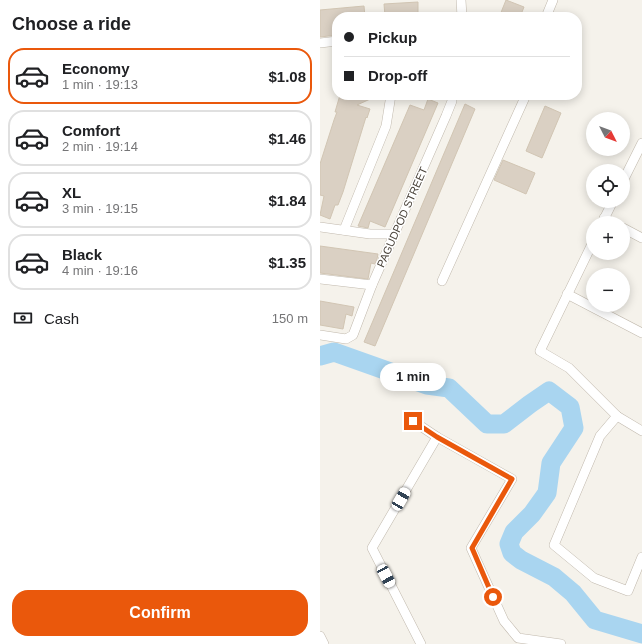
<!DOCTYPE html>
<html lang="en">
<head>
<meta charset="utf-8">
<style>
	body { margin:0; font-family:Arial,sans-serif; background:#f6f6f6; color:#202124; height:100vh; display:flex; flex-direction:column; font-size:15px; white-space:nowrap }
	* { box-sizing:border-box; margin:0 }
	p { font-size:13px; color:#757577 }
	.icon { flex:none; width:22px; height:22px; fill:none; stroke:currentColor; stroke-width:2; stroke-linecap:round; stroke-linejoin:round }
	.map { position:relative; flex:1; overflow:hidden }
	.drawer { display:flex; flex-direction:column; background:#fff; width:320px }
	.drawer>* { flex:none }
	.top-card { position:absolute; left:12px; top:12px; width:250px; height:88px; border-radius:16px; box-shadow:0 2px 10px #0003; display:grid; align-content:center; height:88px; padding:0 12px; background:#fff }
	.needle { width:26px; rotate:132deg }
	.tools { position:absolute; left:266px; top:112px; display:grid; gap:8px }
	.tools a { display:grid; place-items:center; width:44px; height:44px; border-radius:50%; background:#fff; box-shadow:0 2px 10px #0003; font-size:20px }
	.end { position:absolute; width:18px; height:18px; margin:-9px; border:5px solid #ea580c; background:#fff; box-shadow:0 0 0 2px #fff }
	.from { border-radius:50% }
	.bubble { position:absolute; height:28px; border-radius:14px; background:#fff; box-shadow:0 2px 10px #0003; font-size:13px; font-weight:800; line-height:28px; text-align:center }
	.car { position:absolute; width:12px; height:24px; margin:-12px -6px; border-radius:5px; box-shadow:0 0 3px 1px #0007; background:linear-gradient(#fff 24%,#345 0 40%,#fff 0 76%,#345 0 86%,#fff 0) }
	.top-card b { display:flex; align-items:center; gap:14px; height:38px; font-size:15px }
	.top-card b+b { border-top:1px solid #e0e0e0 }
	.top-card i { width:10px; height:10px; background:#202124 }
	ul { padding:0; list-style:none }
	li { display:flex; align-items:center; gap:12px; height:56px; margin:0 8px 6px; padding:0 4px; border:2px solid #e0e0e0; border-radius:16px }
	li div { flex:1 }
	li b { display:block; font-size:15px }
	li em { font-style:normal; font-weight:800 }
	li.selected { border-color:#ea580c }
	li>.icon { width:36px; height:36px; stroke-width:1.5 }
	h2 { padding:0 12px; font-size:18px; line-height:48px }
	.pay { display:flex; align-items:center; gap:10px; height:44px; padding:0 12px; font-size:15px }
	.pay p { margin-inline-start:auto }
	.primary-button { display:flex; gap:8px; margin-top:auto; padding:8px 12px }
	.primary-button a { flex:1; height:46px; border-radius:16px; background:#ea580c; color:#fff; font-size:16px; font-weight:800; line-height:46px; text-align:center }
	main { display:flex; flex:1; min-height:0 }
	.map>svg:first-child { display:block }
</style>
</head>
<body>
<main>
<section class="drawer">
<h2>Choose a ride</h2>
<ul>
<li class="selected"><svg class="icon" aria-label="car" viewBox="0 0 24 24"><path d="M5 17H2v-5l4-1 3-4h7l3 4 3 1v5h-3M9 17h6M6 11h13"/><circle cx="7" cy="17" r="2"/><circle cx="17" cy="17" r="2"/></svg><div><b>Economy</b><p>1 min · 19:13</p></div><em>$1.08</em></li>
<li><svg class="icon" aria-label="car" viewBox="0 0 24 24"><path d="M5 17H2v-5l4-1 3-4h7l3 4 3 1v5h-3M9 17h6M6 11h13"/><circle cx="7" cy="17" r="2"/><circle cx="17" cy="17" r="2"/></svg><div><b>Comfort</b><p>2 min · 19:14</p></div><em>$1.46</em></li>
<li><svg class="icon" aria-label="car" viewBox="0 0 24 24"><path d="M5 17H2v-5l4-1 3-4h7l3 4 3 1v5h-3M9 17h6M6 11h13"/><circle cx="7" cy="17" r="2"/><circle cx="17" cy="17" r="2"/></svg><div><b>XL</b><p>3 min · 19:15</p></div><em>$1.84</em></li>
<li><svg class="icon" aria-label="car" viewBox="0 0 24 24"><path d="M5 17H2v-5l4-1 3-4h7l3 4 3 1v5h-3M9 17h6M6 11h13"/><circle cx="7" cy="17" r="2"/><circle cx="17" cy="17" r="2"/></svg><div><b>Black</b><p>4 min · 19:16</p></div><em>$1.35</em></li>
</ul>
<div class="pay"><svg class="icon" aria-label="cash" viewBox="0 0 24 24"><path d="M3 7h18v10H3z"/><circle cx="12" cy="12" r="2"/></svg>Cash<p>150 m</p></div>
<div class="primary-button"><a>Confirm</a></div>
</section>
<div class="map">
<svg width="322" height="644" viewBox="0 0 322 644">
	<rect width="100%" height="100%" fill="#f5f2eb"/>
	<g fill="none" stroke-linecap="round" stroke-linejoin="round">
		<path stroke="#a9d5f0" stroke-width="19" d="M 0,356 L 14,352 L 107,385 L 129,388 L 167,424 L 184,424 L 210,404 L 229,391 L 250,407 L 254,428 L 231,463 L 227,493 L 212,514 L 194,532 L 189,544 L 192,553 L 201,560 L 234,577 L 253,593 L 275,620 L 322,634"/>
	</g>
	<g fill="#dad0c3" stroke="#d1c5b3">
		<path d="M 186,0 L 204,7 L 200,17 L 186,17 L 180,15 Z"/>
		<path d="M 98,2 L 98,14 L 65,16 L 64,4 Z"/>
		<path d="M 44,6 L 45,17 L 17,17 L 17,35 L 0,37 L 0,10 Z"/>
		<path d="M 20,95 L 59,95 L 37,105 L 50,109 L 47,118 L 46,117 L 23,192 L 18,205 L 15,205 L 10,219 L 0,215 L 4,196 L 0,195 L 0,164 L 14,120 L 17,112 L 15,112 Z"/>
		<path d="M 108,99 L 118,103 L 65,227 L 50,221 L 48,228 L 38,226 L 90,105 L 104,110 Z"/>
		<path d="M 145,104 L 155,109 L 55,346 L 44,342 Z"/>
		<path d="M 225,106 L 241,113 L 222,158 L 206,151 Z"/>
		<path d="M 183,160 L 215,173 L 206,194 L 174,180 Z"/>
		<path d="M 0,246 L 58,254 L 57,259 L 55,264 L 51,263 L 48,279 L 0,273 Z"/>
		<path d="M 0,301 L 34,307 L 32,316 L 26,314 L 23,329 L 0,325 Z"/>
	</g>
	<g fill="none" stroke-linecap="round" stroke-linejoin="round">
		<defs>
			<g id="minor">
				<path d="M 141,0 L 142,17"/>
				<path d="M 226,17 L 233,0"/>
				<path d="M 0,43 L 17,41"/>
				<path d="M 303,181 L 322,143"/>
				<path d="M 284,218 L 293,223"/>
				<path d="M 282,223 L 293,201"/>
				<path d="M 0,227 L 50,234 L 74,234"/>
				<path d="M 303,228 L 322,238"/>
				<path d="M 24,230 L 66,126 L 71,95"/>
				<path d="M 273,242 L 220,351 L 249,368 L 297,416 L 322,431"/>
				<path d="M 0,279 L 52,285"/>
				<path d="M 122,281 L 206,95"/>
				<path d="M 247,294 L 322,333"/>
				<path d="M 0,335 L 26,339 L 33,335 L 52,285 L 126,116 L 132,101 L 132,95"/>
				<path d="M 297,416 L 280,436 L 234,545 L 274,578 L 308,591 L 322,557"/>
				<path d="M 93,421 L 117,437 L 192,479 L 151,548 L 184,621 L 198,638 L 241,644"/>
				<path d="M 0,636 L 4,644"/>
				<path d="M 101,644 L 52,548 L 117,437"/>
			</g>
		</defs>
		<use href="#minor" stroke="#c1b9ad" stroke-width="10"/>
		<use href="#minor" stroke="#fff" stroke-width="9"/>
	</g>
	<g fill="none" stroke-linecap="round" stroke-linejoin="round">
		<path stroke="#ea580c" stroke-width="5" d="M 93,421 L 117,437 L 192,479 L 152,548 L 173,597"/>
	</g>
	<g text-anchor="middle" stroke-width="3" stroke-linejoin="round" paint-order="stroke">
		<g font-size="11" fill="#494239" stroke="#fff">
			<text transform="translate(82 217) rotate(-66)" y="4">PAGUDPOD STREET</text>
		</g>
	</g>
</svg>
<div class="tools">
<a><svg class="needle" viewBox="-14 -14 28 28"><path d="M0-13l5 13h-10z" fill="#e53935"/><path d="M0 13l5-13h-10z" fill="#757577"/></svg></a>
<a><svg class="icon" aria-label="locate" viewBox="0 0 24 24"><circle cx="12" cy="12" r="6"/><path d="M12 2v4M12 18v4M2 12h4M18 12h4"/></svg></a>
<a>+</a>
<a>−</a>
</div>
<i class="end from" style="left:173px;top:597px"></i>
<i class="end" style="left:93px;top:421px"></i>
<div class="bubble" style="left:60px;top:363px;width:66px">1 min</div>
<i class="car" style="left:81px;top:499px;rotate:30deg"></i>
<i class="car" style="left:66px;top:576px;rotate:152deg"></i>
<div class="top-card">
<b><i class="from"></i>Pickup</b>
<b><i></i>Drop-off</b>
</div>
</div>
</main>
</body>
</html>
